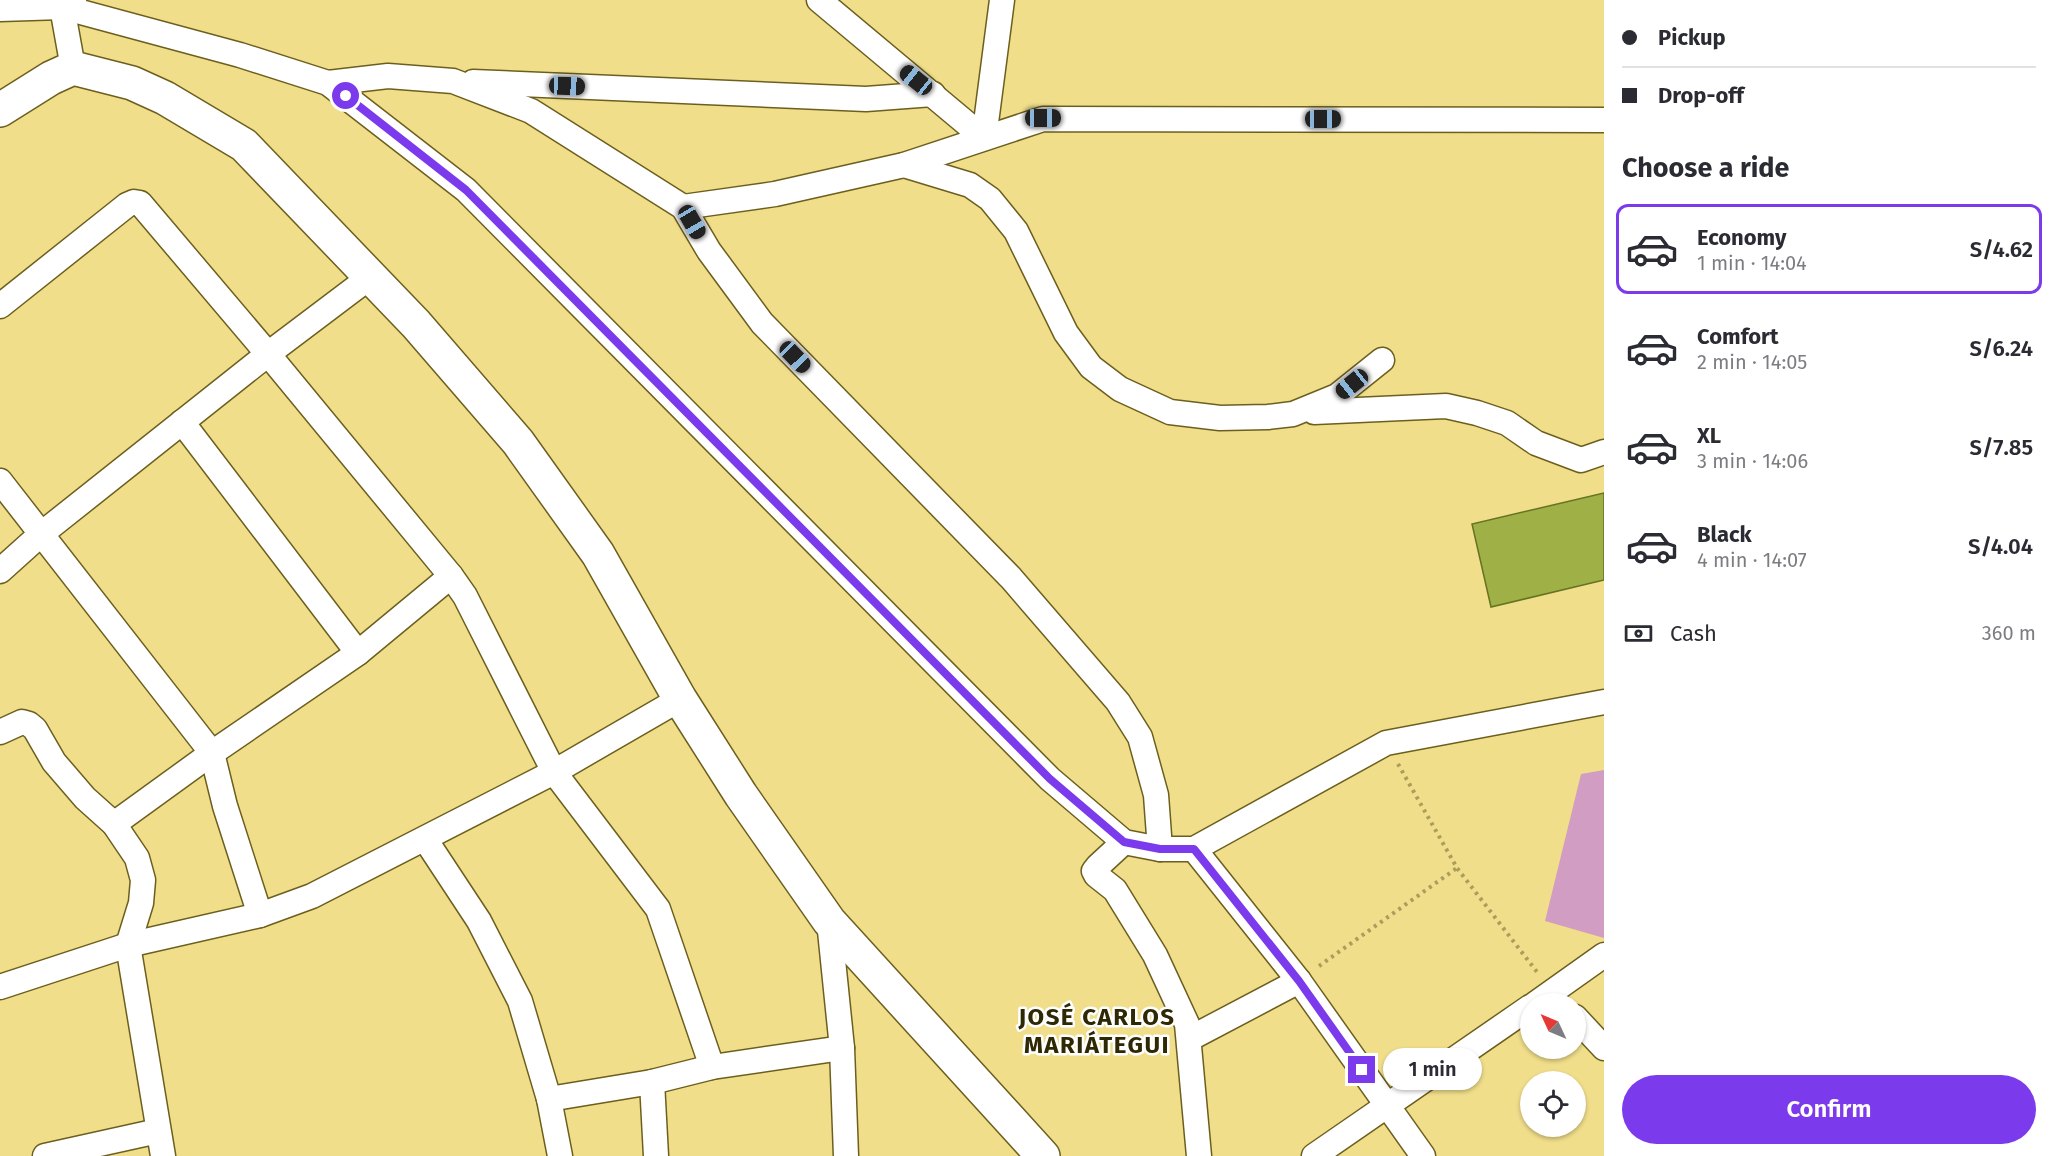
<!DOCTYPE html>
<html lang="en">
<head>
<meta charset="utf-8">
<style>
	body { margin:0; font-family:"Fira Sans",sans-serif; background:#f7f7f7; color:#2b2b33; height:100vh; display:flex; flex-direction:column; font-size:22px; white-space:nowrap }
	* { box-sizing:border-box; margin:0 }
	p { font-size:20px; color:#7c7c81 }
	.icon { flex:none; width:33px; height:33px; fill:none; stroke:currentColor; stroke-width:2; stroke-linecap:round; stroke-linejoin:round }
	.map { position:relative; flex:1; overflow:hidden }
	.panel { display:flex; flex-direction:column; background:#fff; width:450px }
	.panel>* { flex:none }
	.hud { display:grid; align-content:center; height:132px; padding:0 18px; background:#fff }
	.needle { width:39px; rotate:314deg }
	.fabs { position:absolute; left:1520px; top:993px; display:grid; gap:12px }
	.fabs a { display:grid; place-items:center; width:66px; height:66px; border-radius:50%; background:#fff; box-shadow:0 2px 4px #0004; font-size:30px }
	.end { position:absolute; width:27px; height:27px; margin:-14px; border:8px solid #7c3aed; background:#fff; box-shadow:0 0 0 3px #fff }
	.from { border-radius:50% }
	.bubble { position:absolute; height:42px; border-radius:21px; background:#fff; box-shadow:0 2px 4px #0004; font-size:20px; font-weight:600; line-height:42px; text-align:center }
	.car { position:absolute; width:18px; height:36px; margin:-18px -9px; border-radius:8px; box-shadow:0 0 4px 2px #0007; background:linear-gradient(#222 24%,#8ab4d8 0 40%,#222 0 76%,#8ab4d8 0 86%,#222 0) }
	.hud b { display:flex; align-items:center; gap:21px; height:57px; font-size:22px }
	.hud b+b { border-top:2px solid #e1e1e2 }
	.hud i { width:15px; height:15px; background:#2b2b33 }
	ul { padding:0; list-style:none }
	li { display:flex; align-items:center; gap:18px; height:90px; margin:0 12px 9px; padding:0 6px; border:3px solid transparent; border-radius:12px }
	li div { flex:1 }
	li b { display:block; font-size:22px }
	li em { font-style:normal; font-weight:600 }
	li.current { border-color:#7c3aed }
	li>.icon { width:54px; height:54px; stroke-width:1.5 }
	h2 { padding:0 18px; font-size:27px; line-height:72px }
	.pay { display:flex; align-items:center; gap:15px; height:66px; padding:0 18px; font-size:22px }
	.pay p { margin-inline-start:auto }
	.action { display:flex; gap:12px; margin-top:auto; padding:12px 18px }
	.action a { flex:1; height:69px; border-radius:36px; background:#7c3aed; color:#fff; font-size:24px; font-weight:600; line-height:69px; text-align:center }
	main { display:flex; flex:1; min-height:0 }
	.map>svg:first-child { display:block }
</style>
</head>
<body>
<main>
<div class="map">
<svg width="1604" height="1156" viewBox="0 0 1604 1156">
	<rect width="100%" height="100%" fill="#f0de8b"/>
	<path fill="#d29dc2" d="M 1604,770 L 1604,938 L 1545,921 L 1581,774 Z"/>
	<path fill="#9fb047" stroke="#667321" stroke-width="1.5" d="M 1604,493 L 1604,580 L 1491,607 L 1472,524 Z"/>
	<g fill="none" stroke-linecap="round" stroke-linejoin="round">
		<defs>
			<g id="minor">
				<path d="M 819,0 L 984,138"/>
				<path d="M 0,9 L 62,7 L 240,55 L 328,83 L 466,190 L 1050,779 L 1124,842 L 1160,849 L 1194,849 L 1386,743 L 1604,702"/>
				<path d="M 73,68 L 62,7 L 74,1"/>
				<path d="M 473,82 L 866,99 L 933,94"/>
				<path d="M 328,83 L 388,76 L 453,81 L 531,111 L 683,207 L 709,251 L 762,323 L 1011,578 L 1118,702 L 1140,737 L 1156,795 L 1160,849"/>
				<path d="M 984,138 L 1002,0"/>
				<path d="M 904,165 L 970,185 L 990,199 L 1016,231 L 1066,333 L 1091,367 L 1120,389 L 1170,412 L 1220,418 L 1268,417 L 1293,414 L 1337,396 L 1382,360"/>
				<path d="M 683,207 L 775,194 L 904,165 L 1043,119 L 1604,120"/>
				<path d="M 0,306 L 127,205 L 134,202 L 140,203 L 268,354 L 451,576 L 465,596 L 554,772 L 658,909 L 712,1067"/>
				<path d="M 1314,412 L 1446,406 L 1477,413 L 1507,423 L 1536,443 L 1581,460 L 1604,452"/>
				<path d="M 182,422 L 358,653"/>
				<path d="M 0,481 L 212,753 L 225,806 L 260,915"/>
				<path d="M 0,571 L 40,535 L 268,354 L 370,277"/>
				<path d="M 0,732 L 22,722 L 29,724 L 35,729 L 54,762 L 85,798 L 114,824 L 137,858 L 143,880 L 141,903 L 128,945 L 163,1156"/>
				<path d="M 114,824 L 212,753 L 358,653 L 451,576"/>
				<path d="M 425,839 L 479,921 L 520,1001 L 549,1099 L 560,1156"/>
				<path d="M 1124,842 L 1098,866 L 1094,871 L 1096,875 L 1115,890 L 1155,955 L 1187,1024 L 1199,1156"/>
				<path d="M 1194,849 L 1299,981 L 1423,1156"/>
				<path d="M 829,921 L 842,1048 L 846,1156"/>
				<path d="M 0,987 L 128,945 L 260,915 L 312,896 L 554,772 L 680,699"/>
				<path d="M 1535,1004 L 1604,955"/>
				<path d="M 1575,1017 L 1604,1048"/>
				<path d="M 1189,1039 L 1299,981"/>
				<path d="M 652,1082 L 656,1156"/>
				<path d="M 549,1099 L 652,1082 L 712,1067 L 842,1048"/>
				<path d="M 45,1156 L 158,1131"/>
				<path d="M 1314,1156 L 1530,1007"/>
			</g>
			<path id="secondary" d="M 0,110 L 51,78 L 73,68 L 132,83 L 165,98 L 244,145 L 416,324 L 518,442 L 598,554 L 680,699 L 741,795 L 829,921 L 1043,1156"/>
		</defs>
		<use href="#minor" stroke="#6c5f1e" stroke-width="27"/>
		<use href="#secondary" stroke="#6c5f1e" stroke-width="36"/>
		<g stroke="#ab9d5b" stroke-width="4" stroke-dasharray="3 4.5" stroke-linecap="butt">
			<path d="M 1398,764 L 1457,868 L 1537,972"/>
			<path d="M 1319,966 L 1457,868"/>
		</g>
		<use href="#minor" stroke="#fff" stroke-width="24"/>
		<use href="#secondary" stroke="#fff" stroke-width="33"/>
	</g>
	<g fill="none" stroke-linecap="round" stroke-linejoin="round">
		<path stroke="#7c3aed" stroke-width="8" d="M 346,96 L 466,190 L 1050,779 L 1124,842 L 1160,849 L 1194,849 L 1299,981 L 1362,1070"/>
	</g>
	<g text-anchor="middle" stroke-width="5" stroke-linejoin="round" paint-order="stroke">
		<g font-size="24" font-weight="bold" letter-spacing="1.5" fill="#2f2804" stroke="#fefefe">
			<text x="1097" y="1025">JOSÉ CARLOS<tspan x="1097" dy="28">MARIÁTEGUI</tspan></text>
		</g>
	</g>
</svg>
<div class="fabs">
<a><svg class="needle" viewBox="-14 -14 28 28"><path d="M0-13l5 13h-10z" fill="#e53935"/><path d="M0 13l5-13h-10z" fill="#7c7c81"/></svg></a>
<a><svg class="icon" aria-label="locate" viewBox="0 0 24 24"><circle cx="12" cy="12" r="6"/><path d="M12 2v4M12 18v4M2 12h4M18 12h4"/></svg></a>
</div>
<i class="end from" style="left:346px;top:96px"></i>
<i class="end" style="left:1362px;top:1070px"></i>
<div class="bubble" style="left:1383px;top:1048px;width:99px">1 min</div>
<i class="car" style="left:916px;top:80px;rotate:309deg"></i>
<i class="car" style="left:567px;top:86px;rotate:92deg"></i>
<i class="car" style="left:1043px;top:118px;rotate:90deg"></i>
<i class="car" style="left:1323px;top:119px;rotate:90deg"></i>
<i class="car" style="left:692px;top:222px;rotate:150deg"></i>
<i class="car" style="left:795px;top:357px;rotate:136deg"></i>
<i class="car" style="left:1352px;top:384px;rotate:231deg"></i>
</div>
<section class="panel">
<div class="hud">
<b><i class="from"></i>Pickup</b>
<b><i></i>Drop-off</b>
</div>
<h2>Choose a ride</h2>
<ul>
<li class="current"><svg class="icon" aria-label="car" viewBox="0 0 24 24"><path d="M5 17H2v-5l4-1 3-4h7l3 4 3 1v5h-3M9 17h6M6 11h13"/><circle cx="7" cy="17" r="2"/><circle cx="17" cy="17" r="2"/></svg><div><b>Economy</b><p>1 min · 14:04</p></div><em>S/4.62</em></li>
<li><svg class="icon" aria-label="car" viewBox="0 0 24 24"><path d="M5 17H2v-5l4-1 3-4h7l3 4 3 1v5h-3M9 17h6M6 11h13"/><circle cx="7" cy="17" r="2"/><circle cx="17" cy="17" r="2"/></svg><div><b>Comfort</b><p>2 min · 14:05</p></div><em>S/6.24</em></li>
<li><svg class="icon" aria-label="car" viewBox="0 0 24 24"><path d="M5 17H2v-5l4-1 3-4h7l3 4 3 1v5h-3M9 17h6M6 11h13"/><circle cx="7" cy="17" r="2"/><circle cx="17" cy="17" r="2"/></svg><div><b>XL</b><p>3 min · 14:06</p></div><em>S/7.85</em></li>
<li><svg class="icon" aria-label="car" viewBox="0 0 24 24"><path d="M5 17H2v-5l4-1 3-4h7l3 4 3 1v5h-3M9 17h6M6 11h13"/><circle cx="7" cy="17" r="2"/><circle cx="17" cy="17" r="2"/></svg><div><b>Black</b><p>4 min · 14:07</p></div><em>S/4.04</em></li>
</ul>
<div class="pay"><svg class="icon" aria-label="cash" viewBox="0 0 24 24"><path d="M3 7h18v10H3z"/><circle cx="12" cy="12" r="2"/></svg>Cash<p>360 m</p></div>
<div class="action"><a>Confirm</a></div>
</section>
</main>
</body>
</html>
